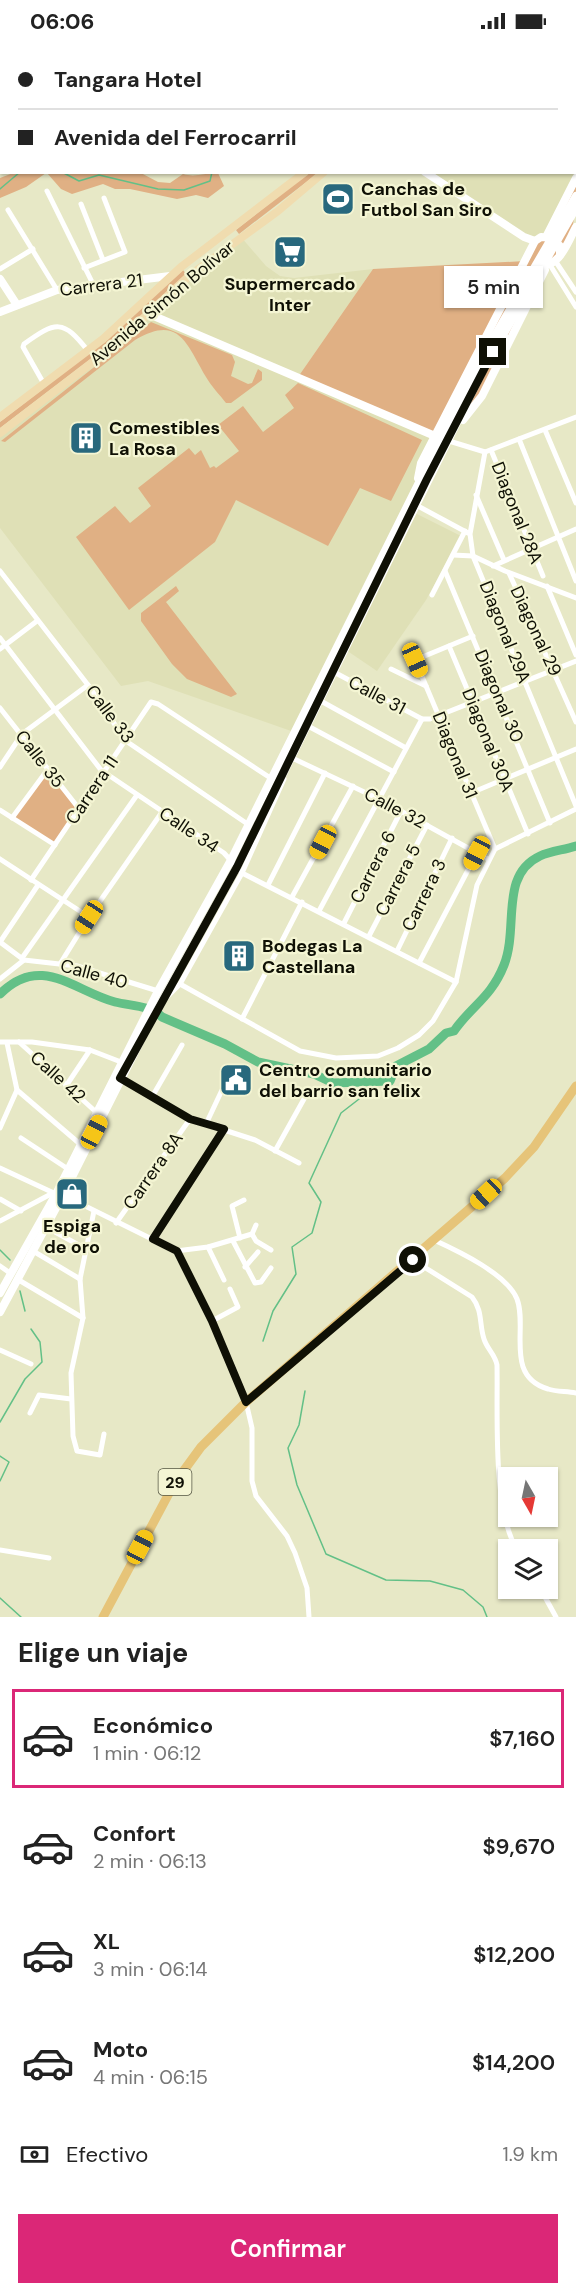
<!DOCTYPE html>
<html lang="es">
<head>
<meta charset="utf-8">
<style>
	body { margin:0; font-family:"DM Sans",sans-serif; background:#f2f2f2; color:#222; height:100vh; display:flex; flex-direction:column; font-size:22px; white-space:nowrap }
	* { box-sizing:border-box; margin:0 }
	p { font-size:20px; color:#767676 }
	.icon { flex:none; width:33px; height:33px; fill:none; stroke:currentColor; stroke-width:2; stroke-linecap:round; stroke-linejoin:round }
	.map { position:relative; height:1575px; overflow:hidden }
	.sheet { display:flex; flex-direction:column; background:#fff; flex:1 }
	.sheet>* { flex:none }
	.hud { position:absolute; left:0px; top:0px; width:576px; height:132px; box-shadow:0 2px 4px #0004; display:grid; align-content:center; height:132px; padding:0 18px; background:#fff }
	.needle { width:39px; rotate:171deg }
	.buttons { position:absolute; left:498px; top:1425px; display:grid; gap:12px }
	.buttons a { display:grid; place-items:center; width:60px; height:60px; border-radius:0px; background:#fff; box-shadow:0 2px 4px #0004; font-size:30px }
	.end { position:absolute; width:27px; height:27px; margin:-14px; border:8px solid #0f1005; background:#fff; box-shadow:0 0 0 3px #fff }
	.from { border-radius:50% }
	.bubble { position:absolute; height:42px; border-radius:0px; background:#fff; box-shadow:0 2px 4px #0004; font-size:20px; font-weight:600; line-height:42px; text-align:center }
	.car { position:absolute; width:18px; height:36px; margin:-18px -9px; border-radius:8px; box-shadow:0 0 4px 2px #0007; background:linear-gradient(#f5c518 24%,#345 0 40%,#f5c518 0 76%,#345 0 86%,#f5c518 0) }
	.hud b { display:flex; align-items:center; gap:21px; height:57px; font-size:22px }
	.hud b+b { border-top:2px solid #e0e0e0 }
	.hud i { width:15px; height:15px; background:#222 }
	ul { padding:0; list-style:none }
	li { display:flex; align-items:center; gap:18px; height:99px; margin:0 12px 9px; padding:0 6px; border:3px solid transparent; border-radius:0px }
	li div { flex:1 }
	li b { display:block; font-size:22px }
	li em { font-style:normal; font-weight:600 }
	li.on { border-color:#db2777 }
	li>.icon { width:54px; height:54px; stroke-width:1.5 }
	h2 { padding:0 18px; font-size:27px; line-height:72px }
	.pay { display:flex; align-items:center; gap:15px; height:66px; padding:0 18px; font-size:22px }
	.pay p { margin-inline-start:auto }
	.action { display:flex; gap:12px; margin-top:auto; padding:12px 18px }
	.action a { flex:1; height:69px; border-radius:0px; background:#db2777; color:#fff; font-size:24px; font-weight:600; line-height:69px; text-align:center }
	.status { display:flex; justify-content:space-between; align-items:center; height:42px; padding:0 30px; background:#fff; direction:ltr }
	.status svg { height:16px; fill:currentColor }
	.map>svg:first-child { display:block }
</style>
</head>
<body>
<div class="status"><b>06:06</b><svg viewBox="0 0 49 12"><path d="M0 12V9h3v3zM5 12V6h3v6zM10 12V3h3v9zM15 12V0h3v12zM26 1h20v11H26zM47 4h2v5h-2z"/></svg></div>
<div class="map">
<svg width="576" height="1575" viewBox="0 0 576 1575">
	<rect width="100%" height="100%" fill="#e7e8c6"/>
	<g fill="#dfe0b6">
		<path d="M 183,0 L 423,0 L 422,2 Z"/>
		<path d="M 558,0 L 576,0 L 576,136 L 546,194 L 535,199 L 425,131 L 574,130 L 574,2 L 556,1 Z"/>
		<path d="M 241,195 L 266,224 L 280,234 L 294,236 L 373,227 L 298,335 L 435,394 L 416,446 L 294,690 L 148,639 L 121,644 L 0,486 L 0,391 Z"/>
		<path d="M 415,471 L 461,494 L 426,558 L 377,629 L 346,608 Z"/>
	</g>
	<g fill="#e0b084">
		<path d="M 13,131 L 13,130 L 46,131 L 26,145 L 0,156 L 0,136 Z"/>
		<path d="M 47,131 L 141,131 L 158,140 L 170,141 L 183,132 C 197,136 205,130 218,131 L 224,144 L 208,156 L 196,153 L 177,157 L 130,147 L 115,147 L 103,142 L 72,152 L 61,147 Z"/>
		<path d="M 308,131 L 318,131 L 239,192 L 236,188 Z"/>
		<path d="M 576,136 C 576,168 576,206 547,224 L 482,354 L 453,391 L 404,478 L 435,394 L 298,335 L 373,227 L 525,219 L 532,205 L 546,194 Z"/>
		<path d="M 183,228 L 186,232 L 109,303 L 0,386 L 0,380 L 105,299 Z"/>
		<path d="M 151,280 L 232,313 L 235,320 L 231,334 L 248,342 L 252,341 L 258,327 L 262,330 L 262,338 L 231,361 L 226,361 C 220,353 211,344 206,335 C 186,301 179,272 135,298 L 5,400 L 1,399 Z"/>
		<path d="M 298,341 L 422,398 L 391,459 L 360,446 L 328,504 L 236,458 L 215,500 L 129,568 L 76,495 L 115,464 L 130,481 L 151,464 L 138,446 L 189,406 L 195,413 L 201,408 L 210,426 L 214,424 L 216,426 L 239,409 L 218,383 L 243,364 L 263,390 L 294,366 L 285,353 Z"/>
		<path d="M 176,544 L 179,549 L 166,560 L 237,652 L 231,655 L 187,637 L 172,622 L 141,579 L 141,571 Z"/>
		<path d="M 48,727 L 80,768 L 55,803 L 12,776 Z"/>
	</g>
	<g fill="none" stroke-linecap="round" stroke-linejoin="round">
		<g stroke="#63c087" stroke-width="1.5">
			<path d="M 535,0 L 540,2"/>
			<path d="M 451,2 L 452,0"/>
			<path d="M 551,2 L 552,0"/>
			<path d="M 62,130 L 79,139 L 99,133 L 158,147 L 184,148 L 210,139 L 212,130"/>
			<path d="M 0,147 L 20,130"/>
			<path d="M 0,1208 L 10,1218"/>
			<path d="M 20,1249 L 25,1269"/>
			<path d="M 263,1299 L 273,1269 L 296,1232 L 292,1205 L 312,1191 L 321,1160 L 309,1141 L 341,1071 L 372,1047 L 373,1040"/>
			<path d="M 305,1349 L 299,1383 L 288,1406 L 297,1443 L 326,1512 L 386,1538 L 430,1539 L 463,1548 L 483,1565 L 487,1575"/>
			<path d="M 0,1380 L 25,1337 L 42,1320 L 40,1300 L 31,1287"/>
			<path d="M 0,1414 L 9,1420 L 0,1439"/>
			<path d="M 0,1556 L 21,1575"/>
		</g>
		<path stroke="#63c087" stroke-width="9" d="M 0,952 C 41,911 74,949 115,960 C 131,964 150,963 162,975 L 225,1002 L 258,1020 L 314,1032 L 333,1041 L 390,1039 L 396,1024 L 429,1007 L 446,991 L 454,989 C 471,964 491,956 504,923 C 519,885 499,833 540,814 C 551,809 564,808 576,804"/>
		<g stroke="#fff" stroke-width="5">
			<path d="M 372,0 L 374,2"/>
			<path d="M 231,2 L 231,0"/>
			<path d="M 47,149 L 94,244"/>
			<path d="M 81,162 L 103,218"/>
			<path d="M 8,168 L 57,248"/>
			<path d="M 556,220 L 576,250"/>
			<path d="M 550,223 L 576,265"/>
			<path d="M 84,226 L 125,210 L 104,156"/>
			<path d="M 0,227 L 33,207"/>
			<path d="M 44,342 L 23,305 L 24,302 C 56,279 63,277 88,309"/>
			<path d="M 545,388 L 576,461"/>
			<path d="M 519,397 L 576,539"/>
			<path d="M 449,399 L 485,410 L 576,375"/>
			<path d="M 491,408 L 543,534"/>
			<path d="M 485,410 L 470,492 L 473,514 L 576,764"/>
			<path d="M 476,453 L 504,518"/>
			<path d="M 416,463 L 468,491"/>
			<path d="M 453,513 L 473,514 L 505,529 L 576,556"/>
			<path d="M 493,524 L 576,487"/>
			<path d="M 0,529 L 88,643 L 126,699 L 249,783"/>
			<path d="M 445,529 L 550,781"/>
			<path d="M 509,531 L 576,680"/>
			<path d="M 547,544 L 576,613"/>
			<path d="M 432,553 L 465,489"/>
			<path d="M 473,594 L 415,618 L 495,807"/>
			<path d="M 0,596 L 101,728 L 224,811 L 242,831 L 456,940"/>
			<path d="M 449,604 L 528,792"/>
			<path d="M 0,607 L 37,579"/>
			<path d="M 391,627 L 426,644"/>
			<path d="M 332,629 L 422,677 L 430,677 L 576,619"/>
			<path d="M 319,658 L 406,706"/>
			<path d="M 0,666 L 80,768"/>
			<path d="M 306,683 L 394,730"/>
			<path d="M 290,715 L 379,757 L 488,817"/>
			<path d="M 0,725 L 22,692 L 88,643"/>
			<path d="M 471,751 L 576,707"/>
			<path d="M 0,768 L 55,803"/>
			<path d="M 12,776 L 48,727"/>
			<path d="M 495,807 L 576,767"/>
			<path d="M 0,817 L 89,875"/>
			<path d="M 31,838 L 151,660 L 158,662 L 272,737"/>
			<path d="M 268,843 L 325,731"/>
			<path d="M 292,855 L 353,744"/>
			<path d="M 319,869 L 422,677"/>
			<path d="M 344,881 L 401,769"/>
			<path d="M 369,894 L 427,783"/>
			<path d="M 0,900 L 24,918 L 77,924 L 158,949"/>
			<path d="M 0,900 L 38,843"/>
			<path d="M 397,909 L 452,796"/>
			<path d="M 22,916 L 137,753"/>
			<path d="M 419,921 L 477,811"/>
			<path d="M 60,922 L 89,875 L 162,770"/>
			<path d="M 0,937 L 24,918"/>
			<path d="M 180,942 L 300,1009 L 336,1016 L 378,1014 L 398,1006 L 419,993 L 433,979 L 456,940 L 477,843 L 495,807"/>
			<path d="M 165,957 L 180,942 L 242,831 L 284,737"/>
			<path d="M 242,977 L 302,860"/>
			<path d="M 0,1000 L 32,1000 L 90,1008 L 121,1020"/>
			<path d="M 19,1000 L 96,1070"/>
			<path d="M 120,1036 L 190,1077 L 255,1098 L 299,1121"/>
			<path d="M 66,1044 L 90,1008"/>
			<path d="M 17,1048 L 80,1102"/>
			<path d="M 152,1055 L 182,1003"/>
			<path d="M 206,1082 L 230,1031"/>
			<path d="M 0,1086 L 17,1048 L 7,1001"/>
			<path d="M 21,1096 L 68,1127"/>
			<path d="M 275,1109 L 309,1048"/>
			<path d="M 0,1126 L 56,1152"/>
			<path d="M 63,1153 L 176,1209 L 212,1279 L 246,1360 L 252,1386 L 252,1439 L 256,1454 L 287,1494 L 295,1511 L 307,1546 L 309,1575"/>
			<path d="M 0,1157 L 21,1169"/>
			<path d="M 94,1169 L 80,1237 L 83,1276 L 71,1331 L 73,1394 L 77,1409 L 100,1413 L 104,1392"/>
			<path d="M 0,1179 L 51,1152"/>
			<path d="M 116,1181 L 190,1077"/>
			<path d="M 46,1185 L 86,1207"/>
			<path d="M 252,1192 L 256,1199 L 271,1208"/>
			<path d="M 240,1196 L 232,1164 L 244,1158"/>
			<path d="M 153,1197 L 224,1087"/>
			<path d="M 434,1198 C 458,1209 507,1232 517,1257 C 528,1286 504,1334 548,1347 C 557,1350 567,1349 576,1351"/>
			<path d="M 233,1199 L 255,1241 L 261,1240 L 271,1226"/>
			<path d="M 208,1205 L 224,1238"/>
			<path d="M 33,1209 L 80,1237"/>
			<path d="M 176,1209 L 208,1205 L 252,1192 L 256,1183"/>
			<path d="M 413,1218 L 472,1255 C 483,1269 479,1282 484,1297 C 487,1307 495,1312 497,1323 C 498,1372 492,1466 517,1508"/>
			<path d="M 0,1224 L 10,1231"/>
			<path d="M 245,1225 L 258,1210"/>
			<path d="M 17,1237 L 83,1276"/>
			<path d="M 212,1279 L 238,1265 L 230,1247"/>
			<path d="M 0,1308 L 31,1322"/>
			<path d="M 30,1371 L 39,1353 L 71,1357"/>
			<path d="M 0,1508 L 49,1516"/>
			<path d="M 540,1546 L 556,1575"/>
		</g>
		<g stroke="#fff" stroke-width="8">
			<path d="M 0,28 L 2,28"/>
			<path d="M 0,36 L 2,36"/>
			<path d="M 425,130 L 524,195 L 535,199"/>
			<path d="M 547,193 L 576,136"/>
			<path d="M 539,222 C 559,228 568,199 576,185"/>
			<path d="M 0,237 L 17,263"/>
			<path d="M 0,270 L 57,248 L 170,234"/>
			<path d="M 149,272 L 435,394"/>
			<path d="M 463,378 L 482,354 L 545,228"/>
			<path d="M 418,436 L 421,421 L 535,199 L 541,195 L 552,196 L 560,204 L 560,213"/>
			<path d="M 0,1251 L 56,1152 L 158,949 L 231,818 L 477,324 L 576,154"/>
			<path d="M 0,1270 L 63,1153 L 148,984 L 237,825 L 483,328 L 576,166"/>
		</g>
		<g stroke="#f0dcaf" stroke-width="8">
			<path d="M 422,2 L 423,0"/>
			<path d="M 439,2 L 440,0"/>
			<path d="M 0,375 L 103,297 L 181,225 L 305,130"/>
			<path d="M 0,391 L 111,306 L 189,234 L 278,169 L 324,130"/>
		</g>
		<path stroke="#e6c479" stroke-width="9" d="M 103,1575 L 174,1442 L 201,1405 L 246,1360 L 505,1136 L 534,1105 L 576,1044"/>
	</g>
	<g fill="none" stroke-linecap="round" stroke-linejoin="round">
		<path stroke="#0f1005" stroke-width="8" d="M 413,1218 L 246,1360 L 212,1279 L 177,1209 L 153,1197 L 224,1087 L 190,1077 L 120,1036 L 237,825 L 427,437 L 493,310"/>
	</g>
	<defs>
		<symbol id="stadium-square" viewBox="-11 -11 22 22"><rect x="-9" y="-9" width="18" height="18" rx="4" fill="#28687d" stroke="#f4f5d3"/><path d="M0-5a6.5 5 0 1 0 0 10a6.5 5 0 1 0 0-10ZM-3.5-1.8h7v3.6h-7Z" fill="#fff"/></symbol>
		<symbol id="supermarket-square" viewBox="-11 -11 22 22"><rect x="-9" y="-9" width="18" height="18" rx="4" fill="#28687d" stroke="#f4f5d3"/><path d="M-6-5.5h2.5l.6 2H6L4.5 2H-2.5L-4.4-4H-6ZM-1.5 3.2a1.3 1.3 0 1 0 .1 0ZM3 3.2a1.3 1.3 0 1 0 .1 0Z" fill="#fff"/></symbol>
		<symbol id="building-square" viewBox="-11 -11 22 22"><rect x="-9" y="-9" width="18" height="18" rx="4" fill="#28687d" stroke="#f4f5d3"/><path d="M-4-6H4V6H1V3H-1V6H-4ZM-2.5-4.3h1.7v1.8h-1.7ZM.8-4.3h1.7v1.8H.8ZM-2.5-1h1.7V.8h-1.7ZM.8-1h1.7V.8H.8Z" fill="#fff"/></symbol>
		<symbol id="civic-square" viewBox="-11 -11 22 22"><rect x="-9" y="-9" width="18" height="18" rx="4" fill="#28687d" stroke="#f4f5d3"/><path d="M-.6-6.5H3V-4.5H.6V-3L4-1V1h2V6H-6V1h2V-1L-.6-3ZM-1.2 2.5V6h2.4V2.5Z" fill="#fff"/></symbol>
		<symbol id="shop-square" viewBox="-11 -11 22 22"><rect x="-9" y="-9" width="18" height="18" rx="4" fill="#28687d" stroke="#f4f5d3"/><path d="M-5-2.5h2.3a2.7 3.5 0 0 1 5.4 0H5L5.5 6h-11ZM-1.5-2.5h3a1.5 2.3 0 0 0-3 0Z" fill="#fff"/></symbol>
	</defs>
	<g fill-rule="evenodd">
		<use href="#stadium-square" x="319" y="138" width="38" height="38"/>
		<use href="#supermarket-square" x="271" y="191" width="38" height="38"/>
		<use href="#building-square" x="67" y="377" width="38" height="38"/>
		<use href="#building-square" x="220" y="895" width="38" height="38"/>
		<use href="#civic-square" x="217" y="1019" width="38" height="38"/>
		<use href="#shop-square" x="53" y="1133" width="38" height="38"/>
	</g>
	<g text-anchor="middle" stroke-width="4.5" stroke-linejoin="round" paint-order="stroke">
		<rect fill="#f4f5d3" stroke="#545543" stroke-width="1.5" x="158.5" y="1427" width="33" height="26" rx="4.5"/>
		<g font-size="16" font-weight="bold" fill="#0f1005">
			<text x="175" y="1446">29</text>
		</g>
		<g font-size="18" font-weight="bold" fill="#0f1005" stroke="#f4f5d3" text-anchor="start">
			<text x="361" y="153">Canchas de<tspan x="361" dy="21">Futbol San Siro</tspan></text>
			<text x="290" y="248" text-anchor="middle">Supermercado<tspan x="290" dy="21">Inter</tspan></text>
			<text x="109" y="392">Comestibles<tspan x="109" dy="21">La Rosa</tspan></text>
			<text x="262" y="910">Bodegas La<tspan x="262" dy="21">Castellana</tspan></text>
			<text x="259" y="1034">Centro comunitario<tspan x="259" dy="21">del barrio san felix</tspan></text>
			<text x="72" y="1190" text-anchor="middle">Espiga<tspan x="72" dy="21">de oro</tspan></text>
		</g>
		<g font-size="18" fill="#0f1005" stroke="#f4f5d3">
			<text transform="translate(101 243) rotate(-7)" y="6">Carrera 21</text>
			<text transform="translate(162 261) rotate(-40)" y="6">Avenida Simón Bolívar</text>
			<text transform="translate(517 471) rotate(68)" y="6">Diagonal 28A</text>
			<text transform="translate(536 589) rotate(65)" y="6">Diagonal 29</text>
			<text transform="translate(505 590) rotate(68)" y="6">Diagonal 29A</text>
			<text transform="translate(377 653) rotate(28)" y="6">Calle 31</text>
			<text transform="translate(499 654) rotate(67)" y="6">Diagonal 30</text>
			<text transform="translate(110 672) rotate(53)" y="6">Calle 33</text>
			<text transform="translate(488 698) rotate(68)" y="6">Diagonal 30A</text>
			<text transform="translate(455 713) rotate(68)" y="6">Diagonal 31</text>
			<text transform="translate(40 717) rotate(52)" y="6">Calle 35</text>
			<text transform="translate(92 748) rotate(-56)" y="6">Carrera 11</text>
			<text transform="translate(395 766) rotate(28)" y="6">Calle 32</text>
			<text transform="translate(189 788) rotate(34)" y="6">Calle 34</text>
			<text transform="translate(373 825) rotate(-63)" y="6">Carrera 6</text>
			<text transform="translate(398 838) rotate(-63)" y="6">Carrera 5</text>
			<text transform="translate(424 853) rotate(-64)" y="6">Carrera 3</text>
			<text transform="translate(94 932) rotate(15)" y="6">Calle 40</text>
			<text transform="translate(58 1035) rotate(42)" y="6">Calle 42</text>
			<text transform="translate(153 1129) rotate(-55)" y="6">Carrera 8A</text>
		</g>
	</g>
</svg>
<div class="buttons">
<a><svg class="needle" viewBox="-14 -14 28 28"><path d="M0-13l5 13h-10z" fill="#e53935"/><path d="M0 13l5-13h-10z" fill="#767676"/></svg></a>
<a><svg class="icon" aria-label="layers" viewBox="0 0 24 24"><path d="M12 4l9 5-9 5-9-5zM3 14l9 5 9-5"/></svg></a>
</div>
<i class="end from" style="left:413px;top:1218px"></i>
<i class="end" style="left:493px;top:310px"></i>
<div class="bubble" style="left:444px;top:224px;width:99px">5 min</div>
<i class="car" style="left:415px;top:618px;rotate:156deg"></i>
<i class="car" style="left:323px;top:800px;rotate:208deg"></i>
<i class="car" style="left:477px;top:811px;rotate:208deg"></i>
<i class="car" style="left:89px;top:875px;rotate:213deg"></i>
<i class="car" style="left:94px;top:1090px;rotate:28deg"></i>
<i class="car" style="left:486px;top:1152px;rotate:227deg"></i>
<i class="car" style="left:140px;top:1505px;rotate:28deg"></i>
<div class="hud">
<b><i class="from"></i>Tangara Hotel</b>
<b><i></i>Avenida del Ferrocarril</b>
</div>
</div>
<section class="sheet">
<h2>Elige un viaje</h2>
<ul>
<li class="on"><svg class="icon" aria-label="car" viewBox="0 0 24 24"><path d="M5 17H2v-5l4-1 3-4h7l3 4 3 1v5h-3M9 17h6M6 11h13"/><circle cx="7" cy="17" r="2"/><circle cx="17" cy="17" r="2"/></svg><div><b>Económico</b><p>1 min · 06:12</p></div><em>$7,160</em></li>
<li><svg class="icon" aria-label="car" viewBox="0 0 24 24"><path d="M5 17H2v-5l4-1 3-4h7l3 4 3 1v5h-3M9 17h6M6 11h13"/><circle cx="7" cy="17" r="2"/><circle cx="17" cy="17" r="2"/></svg><div><b>Confort</b><p>2 min · 06:13</p></div><em>$9,670</em></li>
<li><svg class="icon" aria-label="car" viewBox="0 0 24 24"><path d="M5 17H2v-5l4-1 3-4h7l3 4 3 1v5h-3M9 17h6M6 11h13"/><circle cx="7" cy="17" r="2"/><circle cx="17" cy="17" r="2"/></svg><div><b>XL</b><p>3 min · 06:14</p></div><em>$12,200</em></li>
<li><svg class="icon" aria-label="car" viewBox="0 0 24 24"><path d="M5 17H2v-5l4-1 3-4h7l3 4 3 1v5h-3M9 17h6M6 11h13"/><circle cx="7" cy="17" r="2"/><circle cx="17" cy="17" r="2"/></svg><div><b>Moto</b><p>4 min · 06:15</p></div><em>$14,200</em></li>
</ul>
<div class="pay"><svg class="icon" aria-label="cash" viewBox="0 0 24 24"><path d="M3 7h18v10H3z"/><circle cx="12" cy="12" r="2"/></svg>Efectivo<p>1.9 km</p></div>
<div class="action"><a>Confirmar</a></div>
</section>
</body>
</html>
